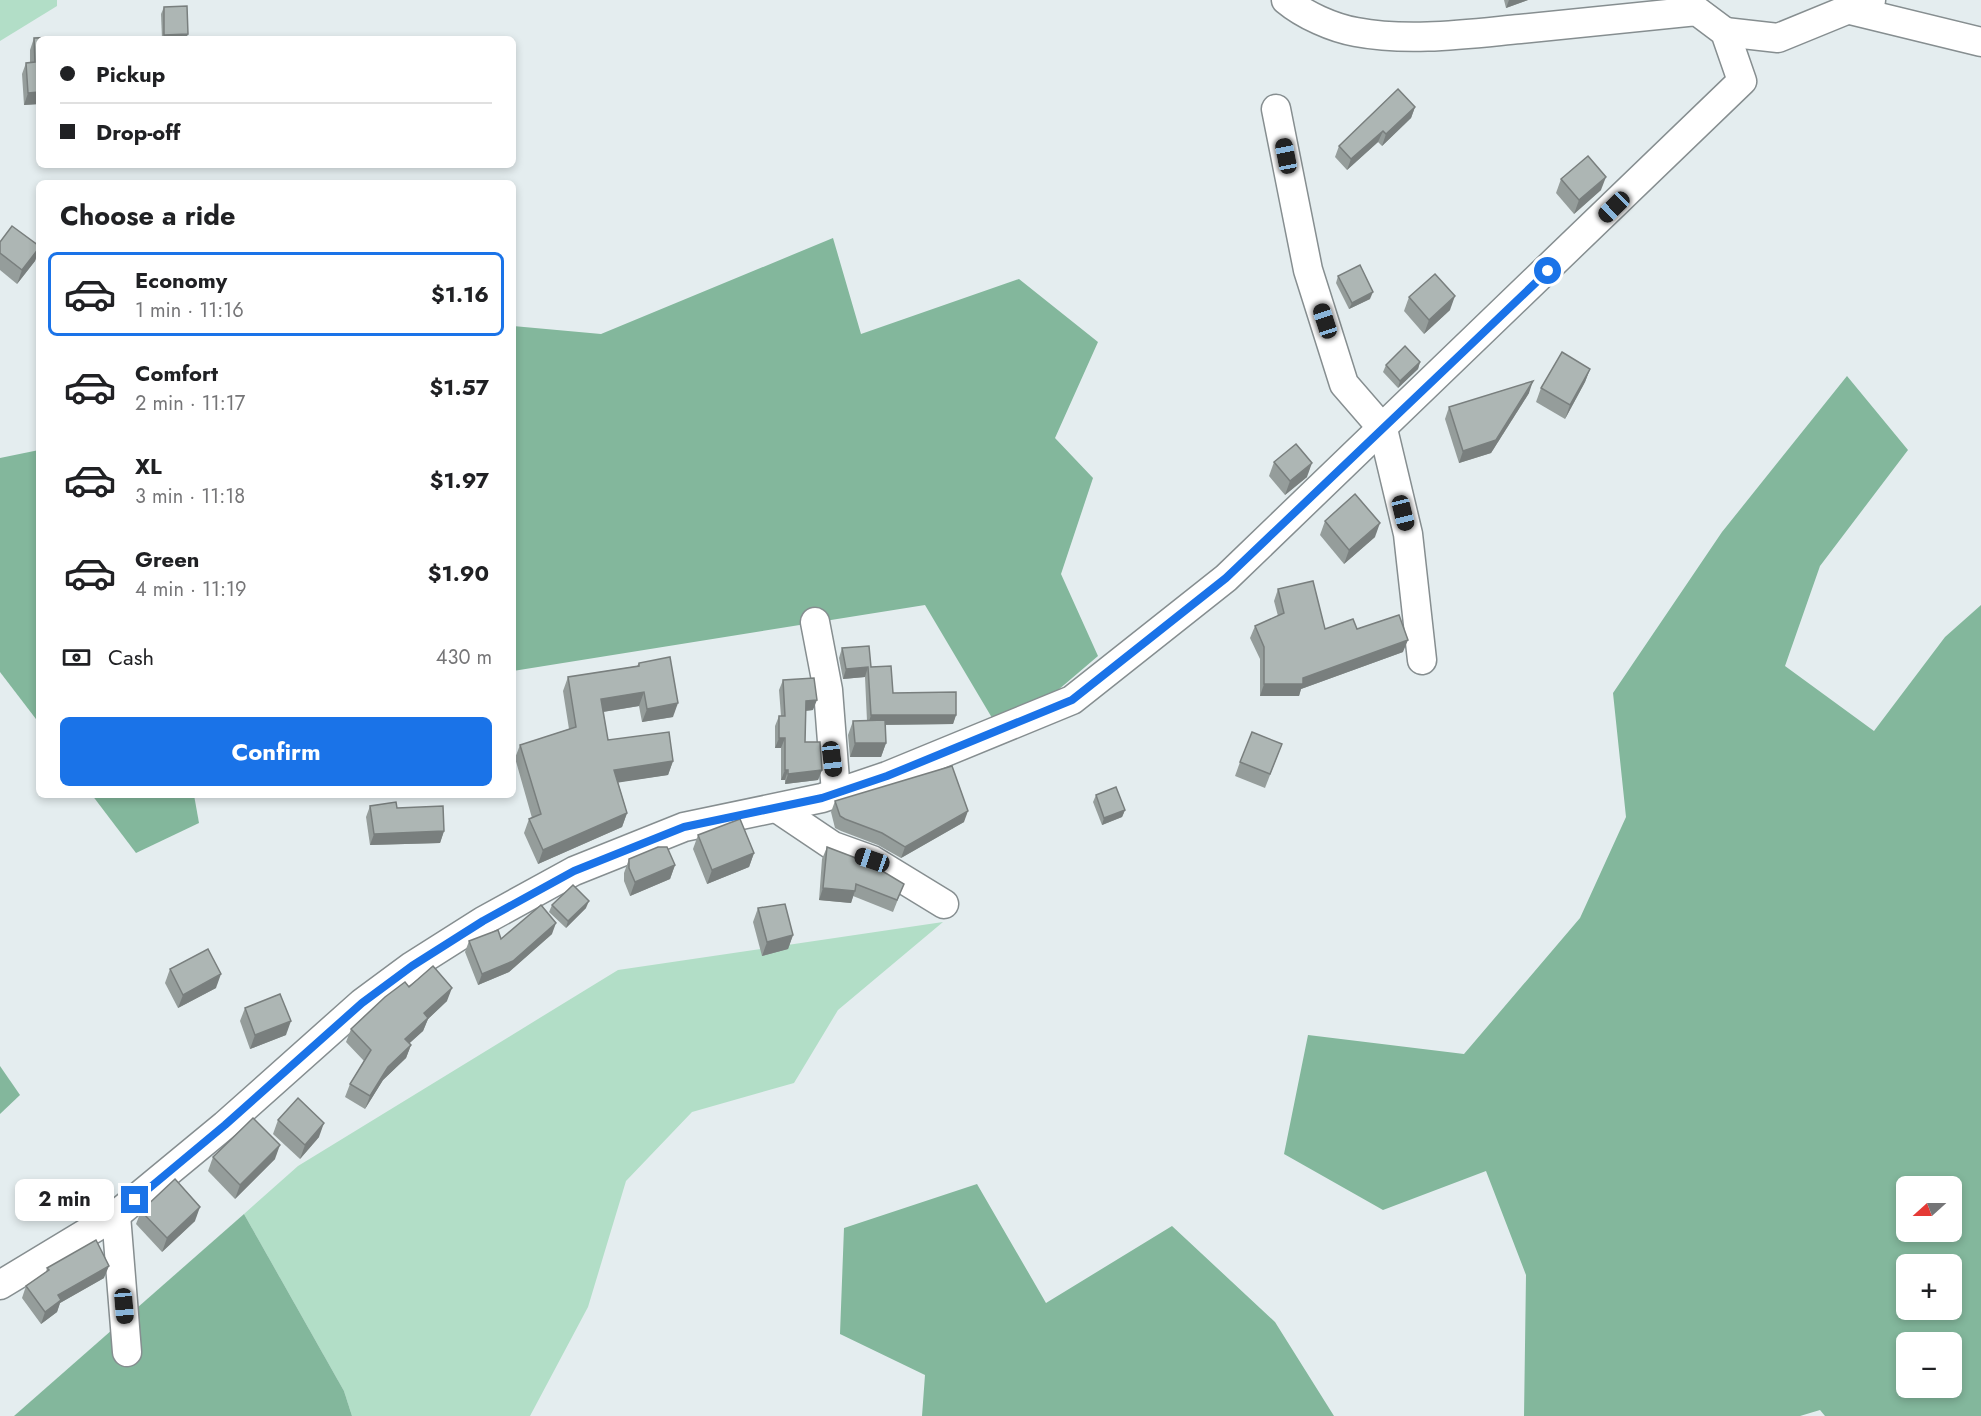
<!DOCTYPE html>
<html lang="en">
<head>
<meta charset="utf-8">
<style>
	body { margin:0; font-family:Jost,sans-serif; background:#f6f6f6; color:#202124; height:100vh; display:flex; flex-direction:column; font-size:22px; white-space:nowrap }
	* { box-sizing:border-box; margin:0 }
	p { font-size:20px; color:#757577 }
	.icon { flex:none; width:33px; height:33px; fill:none; stroke:currentColor; stroke-width:2; stroke-linecap:round; stroke-linejoin:round }
	.map { position:relative; flex:1; overflow:hidden }
	.details { position:absolute; left:36px; top:180px; width:480px; height:618px; display:flex; flex-direction:column; background:#fff; border-radius:9px; box-shadow:0 3px 9px #0003 }
	.details>* { flex:none }
	.banner { position:absolute; left:36px; top:36px; width:480px; height:132px; border-radius:9px; box-shadow:0 3px 9px #0003; display:grid; align-content:center; height:132px; padding:0 24px; background:#fff }
	.needle { width:39px; rotate:249deg }
	.tools { position:absolute; left:1896px; top:1176px; display:grid; gap:12px }
	.tools a { display:grid; place-items:center; width:66px; height:66px; border-radius:9px; background:#fff; box-shadow:0 3px 9px #0003; font-size:30px }
	.end { position:absolute; width:27px; height:27px; margin:-14px; border:8px solid #1a73e8; background:#fff; box-shadow:0 0 0 3px #fff }
	.from { border-radius:50% }
	.bubble { position:absolute; height:42px; border-radius:9px; background:#fff; box-shadow:0 3px 9px #0003; font-size:20px; font-weight:700; line-height:42px; text-align:center }
	.car { position:absolute; width:18px; height:36px; margin:-18px -9px; border-radius:8px; box-shadow:0 0 4px 2px #0007; background:linear-gradient(#222 24%,#8ab4d8 0 40%,#222 0 76%,#8ab4d8 0 86%,#222 0) }
	.banner b { display:flex; align-items:center; gap:21px; height:57px; font-size:22px }
	.banner b+b { border-top:2px solid #e0e0e0 }
	.banner i { width:15px; height:15px; background:#202124 }
	ul { padding:0; list-style:none }
	li { display:flex; align-items:center; gap:18px; height:84px; margin:0 12px 9px; padding:0 12px; border:3px solid transparent; border-radius:9px }
	li div { flex:1 }
	li b { display:block; font-size:22px }
	li em { font-style:normal; font-weight:700 }
	li.current { border-color:#1a73e8 }
	li>.icon { width:54px; height:54px; stroke-width:1.5 }
	h2 { padding:0 24px; font-size:27px; line-height:72px }
	.pay { display:flex; align-items:center; gap:15px; height:66px; padding:0 24px; font-size:22px }
	.pay p { margin-inline-start:auto }
	.primary-button { display:flex; gap:12px; margin-top:auto; padding:12px 24px }
	.primary-button a { flex:1; height:69px; border-radius:9px; background:#1a73e8; color:#fff; font-size:24px; font-weight:700; line-height:69px; text-align:center }
	.map>svg:first-child { display:block }
</style>
</head>
<body>
<div class="map">
<svg width="1981" height="1416" viewBox="0 0 1981 1416">
	<rect width="100%" height="100%" fill="#e4edef"/>
	<g fill="#b2dec7">
		<path d="M 0,0 L 57,0 L 57,6 L 0,41 Z"/>
		<path d="M 943,922 L 838,1010 L 794,1083 L 692,1112 L 626,1181 L 588,1307 L 530,1416 L 352,1416 L 344,1391 L 244,1214 L 298,1166 L 618,970 Z"/>
	</g>
	<g fill="#83b79c" fill-rule="evenodd">
		<path d="M 833,238 L 861,334 L 1019,279 L 1098,342 L 1055,438 L 1093,478 L 1061,574 L 1098,656 L 1051,696 L 1001,733 L 925,605 L 513,671 L 513,326 L 601,334 Z"/>
		<path d="M 1847,376 L 1908,450 L 1820,566 L 1785,666 L 1874,731 L 1945,637 L 1981,605 L 1981,1416 L 1825,1416 L 1820,1410 L 1800,1416 L 1524,1416 L 1526,1275 L 1486,1171 L 1383,1210 L 1284,1154 L 1308,1035 L 1464,1054 L 1580,918 L 1626,817 L 1613,693 L 1722,532 ZM 1906,1186 L 1952,1186 L 1952,1232 L 1906,1232 ZM 1952,1264 L 1952,1310 L 1906,1310 L 1906,1264 ZM 1952,1342 L 1952,1388 L 1906,1388 L 1906,1342 Z"/>
		<path d="M 39,450 L 39,723 L 0,672 L 0,458 Z"/>
		<path d="M 92,795 L 194,795 L 199,823 L 136,853 Z"/>
		<path d="M 0,1066 L 20,1095 L 0,1114 Z"/>
		<path d="M 977,1184 L 1046,1303 L 1172,1226 L 1275,1322 L 1334,1416 L 922,1416 L 925,1375 L 840,1334 L 844,1228 Z"/>
		<path d="M 244,1214 L 344,1391 L 352,1416 L 14,1416 Z"/>
	</g>
	<g fill="none" stroke-linecap="round" stroke-linejoin="round">
		<defs>
			<g id="street">
				<path d="M 1850,10 L 1981,42"/>
				<path d="M 1725,32 L 1778,38 L 1871,0"/>
				<path d="M 1276,109 L 1308,270 L 1344,384 L 1383,429 L 1408,534 L 1422,660"/>
				<path d="M 815,622 L 828,690 L 836,793"/>
				<path d="M 778,809 L 833,846 L 872,860 L 944,904"/>
				<path d="M 116,1215 L 127,1352"/>
				<path d="M 0,1285 L 116,1215 L 225,1125 L 362,1003 L 412,966 L 483,921 L 574,871 L 684,827 L 822,798 L 887,776 L 1072,700 L 1226,578 L 1742,81 L 1725,32 L 1697,11 C 1638,17 1579,23 1520,29 C 1467,34 1409,42 1356,32 C 1333,28 1304,15 1286,0"/>
			</g>
		</defs>
		<use href="#street" stroke="#868e90" stroke-width="31"/>
		<use href="#street" stroke="#fff" stroke-width="28"/>
	</g>
	<g fill="#959d9b">
		<path d="M 1504,0 L 1528,0 L 1506,8 Z"/>
		<path d="M 164,7 L 186,39 L 162,39 L 161,14 Z"/>
		<path d="M 34,38 L 39,39 L 39,104 L 24,105 L 22,74 L 26,63 L 30,62 L 30,50 Z"/>
		<path d="M 1415,107 L 1411,118 L 1382,146 L 1378,142 L 1347,170 L 1335,157 L 1339,146 Z"/>
		<path d="M 1561,179 L 1601,190 L 1574,214 L 1556,193 Z"/>
		<path d="M 0,242 L 39,246 L 39,250 L 35,261 L 17,284 L 0,270 Z"/>
		<path d="M 1338,276 L 1370,299 L 1349,309 L 1336,283 Z"/>
		<path d="M 1409,297 L 1450,310 L 1424,334 L 1404,311 Z"/>
		<path d="M 1420,362 L 1418,369 L 1398,388 L 1383,372 L 1386,365 Z"/>
		<path d="M 1590,369 L 1585,382 L 1565,419 L 1536,402 L 1541,388 Z"/>
		<path d="M 1529,393 L 1491,453 L 1459,463 L 1445,419 L 1449,407 Z"/>
		<path d="M 1274,462 L 1307,477 L 1285,495 L 1269,476 Z"/>
		<path d="M 1325,521 L 1375,537 L 1344,564 L 1320,535 Z"/>
		<path d="M 1278,589 L 1325,629 L 1357,629 L 1403,652 L 1301,689 L 1299,696 L 1260,696 L 1260,659 L 1250,638 L 1255,626 L 1278,616 L 1274,601 Z"/>
		<path d="M 842,648 L 871,667 L 893,693 L 956,715 L 953,724 L 885,725 L 886,743 L 881,757 L 850,757 L 848,735 L 853,721 L 867,721 L 865,677 L 843,679 L 839,658 Z"/>
		<path d="M 639,663 L 673,717 L 642,722 L 639,706 L 603,712 L 608,740 L 673,761 L 668,775 L 618,782 L 627,813 L 622,827 L 538,864 L 524,833 L 529,819 L 532,818 L 515,758 L 520,745 L 569,729 L 563,691 L 568,677 L 637,666 Z"/>
		<path d="M 783,680 L 813,710 L 806,711 L 805,742 L 822,770 L 818,780 L 785,784 L 785,780 L 781,780 L 781,748 L 775,748 L 775,726 L 779,716 L 781,716 L 779,690 Z"/>
		<path d="M 1282,744 L 1265,788 L 1235,776 L 1240,762 Z"/>
		<path d="M 1096,795 L 1125,810 L 1122,817 L 1102,825 L 1093,802 Z"/>
		<path d="M 835,801 L 964,822 L 901,858 L 878,845 L 841,831 L 835,828 L 831,812 Z"/>
		<path d="M 370,806 L 397,808 L 444,831 L 440,843 L 370,845 L 366,817 Z"/>
		<path d="M 698,835 L 754,853 L 749,867 L 707,884 L 693,849 Z"/>
		<path d="M 827,847 L 904,884 L 893,912 L 853,896 L 851,903 L 819,900 L 822,859 Z"/>
		<path d="M 629,859 L 675,865 L 670,879 L 630,896 L 624,881 L 624,873 Z"/>
		<path d="M 552,905 L 586,908 L 566,928 L 549,912 Z"/>
		<path d="M 758,908 L 793,935 L 788,949 L 762,956 L 753,922 Z"/>
		<path d="M 552,934 L 509,972 L 478,985 L 465,952 L 469,941 Z"/>
		<path d="M 170,969 L 216,988 L 178,1008 L 165,983 Z"/>
		<path d="M 409,987 L 447,1001 L 428,1019 L 423,1031 L 409,1043 L 411,1045 L 406,1058 L 383,1080 L 365,1109 L 345,1097 L 350,1084 L 364,1061 L 346,1042 L 351,1029 Z"/>
		<path d="M 245,1008 L 286,1035 L 250,1049 L 240,1021 Z"/>
		<path d="M 278,1120 L 319,1137 L 300,1159 L 273,1134 Z"/>
		<path d="M 213,1157 L 275,1159 L 235,1199 L 208,1171 Z"/>
		<path d="M 141,1211 L 195,1221 L 162,1252 L 136,1224 Z"/>
		<path d="M 47,1268 L 104,1278 L 60,1303 L 57,1312 L 41,1324 L 22,1298 L 26,1286 L 46,1272 Z"/>
	</g>
	<g fill="#797f7e">
		<path d="M 1509,0 L 1528,0 L 1506,8 Z"/>
		<path d="M 188,34 L 186,39 L 163,39 L 164,35 Z"/>
		<path d="M 39,92 L 39,104 L 24,105 L 28,93 Z"/>
		<path d="M 1415,107 L 1411,118 L 1382,146 L 1386,134 Z"/>
		<path d="M 1383,131 L 1378,142 L 1347,170 L 1351,159 Z"/>
		<path d="M 1606,177 L 1601,190 L 1574,214 L 1579,200 Z"/>
		<path d="M 39,248 L 35,261 L 17,284 L 22,270 Z"/>
		<path d="M 1373,292 L 1370,299 L 1349,309 L 1352,303 Z"/>
		<path d="M 1455,296 L 1450,310 L 1424,334 L 1429,320 Z"/>
		<path d="M 1420,362 L 1418,369 L 1398,388 L 1400,381 Z"/>
		<path d="M 1590,369 L 1585,382 L 1565,419 L 1570,405 Z"/>
		<path d="M 1533,381 L 1529,393 L 1491,453 L 1459,463 L 1463,451 Z"/>
		<path d="M 1312,463 L 1307,477 L 1285,495 L 1290,481 Z"/>
		<path d="M 1380,523 L 1375,537 L 1344,564 L 1349,550 Z"/>
		<path d="M 1408,640 L 1403,652 L 1301,689 L 1299,696 L 1260,696 L 1264,684 L 1303,678 Z"/>
		<path d="M 868,667 L 865,677 L 843,679 L 846,669 Z"/>
		<path d="M 644,692 L 639,706 L 596,713 L 601,699 Z"/>
		<path d="M 817,700 L 813,710 L 802,711 L 806,701 Z"/>
		<path d="M 678,703 L 673,717 L 642,722 L 647,709 Z"/>
		<path d="M 871,715 L 956,715 L 953,724 L 868,725 Z"/>
		<path d="M 779,738 L 785,738 L 781,748 L 775,748 Z"/>
		<path d="M 855,743 L 886,743 L 881,757 L 850,757 Z"/>
		<path d="M 673,761 L 668,775 L 609,784 L 614,770 Z"/>
		<path d="M 785,770 L 788,770 L 785,780 L 781,780 Z"/>
		<path d="M 822,770 L 818,780 L 785,784 L 788,774 Z"/>
		<path d="M 1125,810 L 1122,817 L 1102,825 L 1104,818 Z"/>
		<path d="M 968,811 L 964,822 L 901,858 L 905,847 Z"/>
		<path d="M 627,813 L 622,827 L 538,864 L 543,850 Z"/>
		<path d="M 444,831 L 440,843 L 370,845 L 374,834 Z"/>
		<path d="M 754,853 L 749,867 L 707,884 L 712,870 Z"/>
		<path d="M 675,865 L 670,879 L 630,896 L 635,882 Z"/>
		<path d="M 823,888 L 855,891 L 851,903 L 819,900 Z"/>
		<path d="M 589,901 L 586,908 L 566,928 L 568,921 Z"/>
		<path d="M 556,923 L 552,934 L 509,972 L 478,985 L 482,974 Z"/>
		<path d="M 793,935 L 788,949 L 762,956 L 767,942 Z"/>
		<path d="M 221,974 L 216,988 L 178,1008 L 183,995 Z"/>
		<path d="M 452,988 L 447,1001 L 428,1019 L 423,1031 L 400,1052 L 405,1039 L 424,1013 Z"/>
		<path d="M 291,1021 L 286,1035 L 250,1049 L 255,1035 Z"/>
		<path d="M 411,1045 L 406,1058 L 383,1080 L 365,1109 L 370,1096 L 388,1067 Z"/>
		<path d="M 324,1123 L 319,1137 L 300,1159 L 305,1145 Z"/>
		<path d="M 280,1145 L 275,1159 L 235,1199 L 240,1185 Z"/>
		<path d="M 200,1207 L 195,1221 L 162,1252 L 167,1238 Z"/>
		<path d="M 109,1266 L 104,1278 L 60,1303 L 57,1312 L 41,1324 L 45,1312 L 58,1295 Z"/>
	</g>
	<g fill="#adb6b4" stroke="#797f7e" stroke-width="1.5">
		<path d="M 187,6 L 188,34 L 164,35 L 164,7 Z"/>
		<path d="M 56,37 L 56,39 L 39,39 L 39,92 L 28,93 L 26,63 L 35,62 L 34,38 Z"/>
		<path d="M 1398,89 L 1415,107 L 1386,134 L 1383,131 L 1351,159 L 1339,146 Z"/>
		<path d="M 1588,156 L 1606,177 L 1579,200 L 1561,179 Z"/>
		<path d="M 12,226 L 39,246 L 39,248 L 22,270 L 0,253 L 0,242 Z"/>
		<path d="M 1360,265 L 1373,292 L 1352,303 L 1338,276 Z"/>
		<path d="M 1435,274 L 1455,296 L 1429,320 L 1409,297 Z"/>
		<path d="M 1405,346 L 1420,362 L 1400,381 L 1386,365 Z"/>
		<path d="M 1562,352 L 1590,369 L 1570,405 L 1541,388 Z"/>
		<path d="M 1533,381 L 1496,440 L 1463,451 L 1449,407 Z"/>
		<path d="M 1296,444 L 1312,463 L 1290,481 L 1274,462 Z"/>
		<path d="M 1355,494 L 1380,523 L 1349,550 L 1325,521 Z"/>
		<path d="M 1313,581 L 1325,629 L 1353,619 L 1357,629 L 1399,615 L 1408,640 L 1303,678 L 1303,684 L 1264,684 L 1264,647 L 1255,626 L 1284,613 L 1278,589 Z"/>
		<path d="M 869,646 L 871,667 L 891,666 L 893,693 L 956,692 L 956,715 L 871,715 L 868,667 L 846,669 L 842,648 Z"/>
		<path d="M 670,657 L 678,703 L 647,709 L 644,692 L 601,699 L 608,740 L 669,732 L 673,761 L 614,770 L 627,813 L 543,850 L 529,819 L 541,814 L 520,745 L 576,727 L 568,677 L 639,666 L 639,663 Z"/>
		<path d="M 814,678 L 817,700 L 806,701 L 805,742 L 820,742 L 822,770 L 788,774 L 788,770 L 785,770 L 785,738 L 779,738 L 779,716 L 785,716 L 783,680 Z"/>
		<path d="M 885,720 L 886,743 L 855,743 L 853,721 Z"/>
		<path d="M 1252,732 L 1282,744 L 1270,774 L 1240,762 Z"/>
		<path d="M 952,766 L 968,811 L 905,847 L 882,833 L 845,819 L 840,816 L 835,801 Z"/>
		<path d="M 1116,787 L 1125,810 L 1104,818 L 1096,795 Z"/>
		<path d="M 396,802 L 397,808 L 443,806 L 444,831 L 374,834 L 370,806 Z"/>
		<path d="M 740,819 L 754,853 L 712,870 L 698,835 Z"/>
		<path d="M 658,847 L 667,847 L 675,865 L 635,882 L 629,868 L 629,859 Z"/>
		<path d="M 827,847 L 869,863 L 904,884 L 897,900 L 856,884 L 855,891 L 823,888 Z"/>
		<path d="M 573,885 L 589,901 L 568,921 L 552,905 Z"/>
		<path d="M 785,904 L 793,935 L 767,942 L 758,908 Z"/>
		<path d="M 541,905 L 556,923 L 513,961 L 482,974 L 469,941 L 498,930 L 501,939 Z"/>
		<path d="M 208,949 L 221,974 L 183,995 L 170,969 Z"/>
		<path d="M 433,966 L 452,988 L 424,1013 L 428,1018 L 405,1039 L 411,1045 L 388,1067 L 370,1096 L 350,1084 L 371,1050 L 351,1029 L 385,997 L 405,982 L 409,987 Z"/>
		<path d="M 280,994 L 291,1021 L 255,1035 L 245,1008 Z"/>
		<path d="M 298,1098 L 324,1123 L 305,1145 L 278,1120 Z"/>
		<path d="M 253,1118 L 280,1145 L 240,1185 L 213,1157 Z"/>
		<path d="M 175,1179 L 200,1207 L 167,1238 L 141,1211 Z"/>
		<path d="M 96,1240 L 109,1266 L 58,1295 L 61,1300 L 45,1312 L 26,1286 L 49,1270 L 47,1268 Z"/>
	</g>
	<g fill="none" stroke-linecap="round" stroke-linejoin="round">
		<path stroke="#1a73e8" stroke-width="8" d="M 135,1200 L 225,1125 L 362,1003 L 412,966 L 483,921 L 574,871 L 684,827 L 822,798 L 887,776 L 1072,700 L 1226,578 L 1548,271"/>
	</g>
</svg>
<div class="tools">
<a><svg class="needle" viewBox="-14 -14 28 28"><path d="M0-13l5 13h-10z" fill="#e53935"/><path d="M0 13l5-13h-10z" fill="#757577"/></svg></a>
<a>+</a>
<a>−</a>
</div>
<i class="end from" style="left:1548px;top:271px"></i>
<i class="end" style="left:135px;top:1200px"></i>
<div class="bubble" style="left:15px;top:1179px;width:99px">2 min</div>
<i class="car" style="left:1286px;top:156px;rotate:349deg"></i>
<i class="car" style="left:1614px;top:207px;rotate:226deg"></i>
<i class="car" style="left:1325px;top:321px;rotate:342deg"></i>
<i class="car" style="left:1403px;top:513px;rotate:166deg"></i>
<i class="car" style="left:832px;top:759px;rotate:173deg"></i>
<i class="car" style="left:872px;top:860px;rotate:289deg"></i>
<i class="car" style="left:124px;top:1306px;rotate:175deg"></i>
<div class="banner">
<b><i class="from"></i>Pickup</b>
<b><i></i>Drop-off</b>
</div>
<section class="details">
<h2>Choose a ride</h2>
<ul>
<li class="current"><svg class="icon" aria-label="car" viewBox="0 0 24 24"><path d="M5 17H2v-5l4-1 3-4h7l3 4 3 1v5h-3M9 17h6M6 11h13"/><circle cx="7" cy="17" r="2"/><circle cx="17" cy="17" r="2"/></svg><div><b>Economy</b><p>1 min · 11:16</p></div><em>$1.16</em></li>
<li><svg class="icon" aria-label="car" viewBox="0 0 24 24"><path d="M5 17H2v-5l4-1 3-4h7l3 4 3 1v5h-3M9 17h6M6 11h13"/><circle cx="7" cy="17" r="2"/><circle cx="17" cy="17" r="2"/></svg><div><b>Comfort</b><p>2 min · 11:17</p></div><em>$1.57</em></li>
<li><svg class="icon" aria-label="car" viewBox="0 0 24 24"><path d="M5 17H2v-5l4-1 3-4h7l3 4 3 1v5h-3M9 17h6M6 11h13"/><circle cx="7" cy="17" r="2"/><circle cx="17" cy="17" r="2"/></svg><div><b>XL</b><p>3 min · 11:18</p></div><em>$1.97</em></li>
<li><svg class="icon" aria-label="car" viewBox="0 0 24 24"><path d="M5 17H2v-5l4-1 3-4h7l3 4 3 1v5h-3M9 17h6M6 11h13"/><circle cx="7" cy="17" r="2"/><circle cx="17" cy="17" r="2"/></svg><div><b>Green</b><p>4 min · 11:19</p></div><em>$1.90</em></li>
</ul>
<div class="pay"><svg class="icon" aria-label="cash" viewBox="0 0 24 24"><path d="M3 7h18v10H3z"/><circle cx="12" cy="12" r="2"/></svg>Cash<p>430 m</p></div>
<div class="primary-button"><a>Confirm</a></div>
</section>
</div>
</body>
</html>
